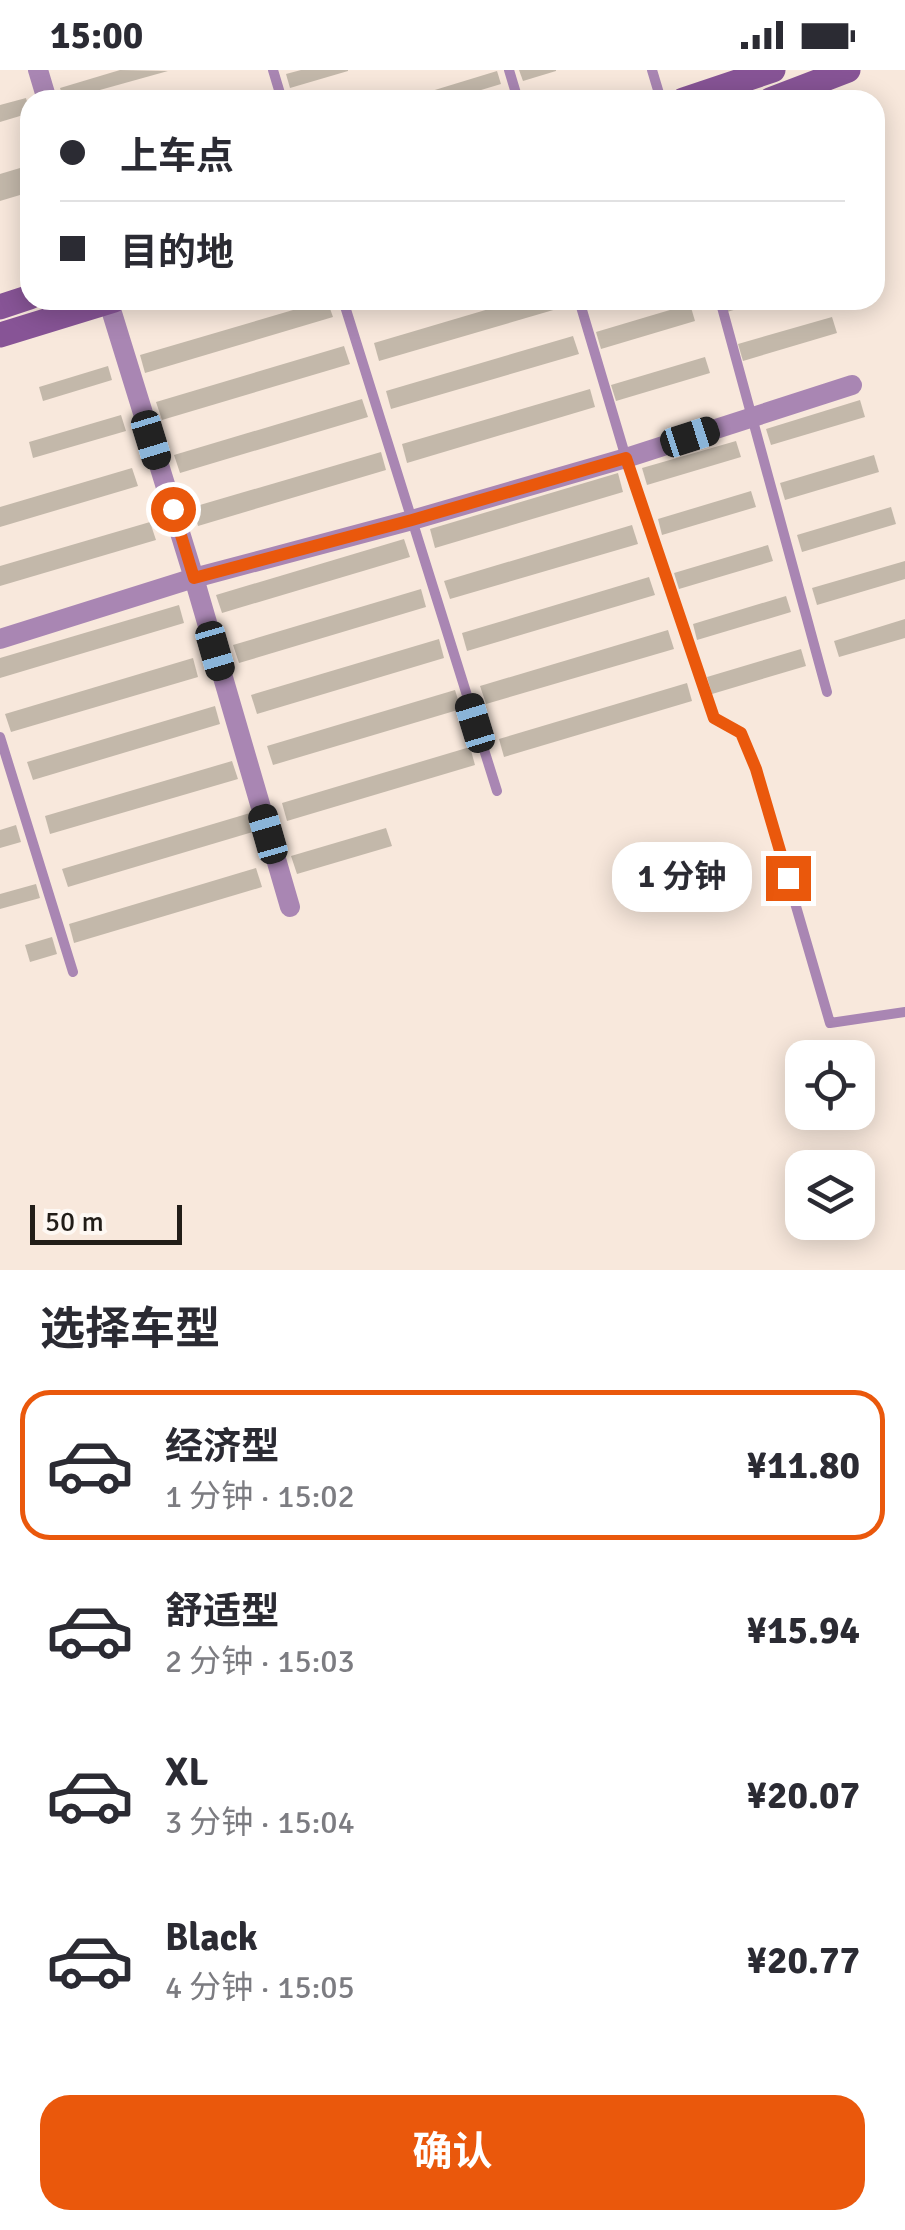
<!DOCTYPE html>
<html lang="zh">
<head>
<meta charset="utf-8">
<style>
	body { margin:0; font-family:Signika,"Noto Sans SC",sans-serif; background:#f7f7f7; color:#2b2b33; height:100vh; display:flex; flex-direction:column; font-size:38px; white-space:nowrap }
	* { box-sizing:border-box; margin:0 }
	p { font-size:32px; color:#7c7c81 }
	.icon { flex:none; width:55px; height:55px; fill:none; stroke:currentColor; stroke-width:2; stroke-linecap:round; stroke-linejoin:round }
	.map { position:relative; height:1200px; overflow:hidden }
	.side { display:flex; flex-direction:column; background:#fff; flex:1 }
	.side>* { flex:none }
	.top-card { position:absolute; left:20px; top:20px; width:865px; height:220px; border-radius:30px; box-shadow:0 5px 25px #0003; display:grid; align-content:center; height:220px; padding:0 40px; background:#fff }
	.tools { position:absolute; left:785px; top:970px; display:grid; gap:20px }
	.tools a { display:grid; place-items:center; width:90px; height:90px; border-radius:20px; background:#fff; box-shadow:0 5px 25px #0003; font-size:50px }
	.scale { position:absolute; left:30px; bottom:25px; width:152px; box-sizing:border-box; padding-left:10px; border:5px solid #221d18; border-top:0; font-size:28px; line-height:35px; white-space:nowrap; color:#221d18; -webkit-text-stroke:8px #fef8f3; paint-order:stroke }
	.end { position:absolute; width:45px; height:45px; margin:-22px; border:12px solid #ea580c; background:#fff; box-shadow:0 0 0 5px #fff }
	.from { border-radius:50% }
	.bubble { position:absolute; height:70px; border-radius:30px; background:#fff; box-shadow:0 5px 25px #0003; font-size:32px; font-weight:700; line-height:70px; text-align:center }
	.car { position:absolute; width:30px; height:60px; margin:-30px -15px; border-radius:12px; box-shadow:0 0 8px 2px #0007; background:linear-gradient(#222 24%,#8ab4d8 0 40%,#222 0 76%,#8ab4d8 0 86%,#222 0) }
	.top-card b { display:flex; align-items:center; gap:35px; height:95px; font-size:38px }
	.top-card b+b { border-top:2px solid #e1e1e2 }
	.top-card i { width:25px; height:25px; background:#2b2b33 }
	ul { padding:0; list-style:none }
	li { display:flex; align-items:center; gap:30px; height:150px; margin:0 20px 15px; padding:0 20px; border:5px solid transparent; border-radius:30px }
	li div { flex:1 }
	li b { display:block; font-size:38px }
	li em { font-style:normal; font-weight:700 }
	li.on { border-color:#ea580c }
	li>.icon { width:90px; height:90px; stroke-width:1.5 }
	h2 { padding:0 40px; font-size:45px; line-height:120px }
	.action { display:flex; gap:20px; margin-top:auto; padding:20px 40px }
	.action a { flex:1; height:115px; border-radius:30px; background:#ea580c; color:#fff; font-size:40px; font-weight:700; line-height:115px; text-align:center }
	.status { display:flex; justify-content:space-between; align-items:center; height:70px; padding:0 50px; background:#fff; direction:ltr }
	.status svg { height:28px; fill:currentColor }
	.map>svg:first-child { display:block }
</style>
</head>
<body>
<div class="status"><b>15:00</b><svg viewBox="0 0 49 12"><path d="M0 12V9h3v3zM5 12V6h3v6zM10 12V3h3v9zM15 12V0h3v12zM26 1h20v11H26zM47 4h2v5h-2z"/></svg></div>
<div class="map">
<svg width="905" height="1200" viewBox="0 0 905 1200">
	<rect width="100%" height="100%" fill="#f8e8dc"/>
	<g fill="#c3b8aa">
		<path d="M 120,0 L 168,1 L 64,30 L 60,18 Z"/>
		<path d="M 301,0 L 348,0 L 348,1 L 290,18 L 286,4 Z"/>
		<path d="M 519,0 L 556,0 L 556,1 L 523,11 Z"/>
		<path d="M 497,1 L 501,14 L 448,30 L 402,30 Z"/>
		<path d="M 26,28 L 30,43 L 0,52 L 0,35 Z"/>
		<path d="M 30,95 L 30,122 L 0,131 L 0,104 Z"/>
		<path d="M 327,230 L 333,247 L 145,303 L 140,285 Z"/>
		<path d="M 519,230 L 566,230 L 567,236 L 379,291 L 374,273 Z"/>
		<path d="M 724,230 L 762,230 L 763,231 L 727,242 Z"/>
		<path d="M 690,234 L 695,251 L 601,279 L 596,262 Z"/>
		<path d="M 832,247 L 837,263 L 743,291 L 738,274 Z"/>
		<path d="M 573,266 L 579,284 L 391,339 L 386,321 Z"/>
		<path d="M 344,276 L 350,294 L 162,350 L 156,332 Z"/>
		<path d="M 705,287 L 710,303 L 616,331 L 611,315 Z"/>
		<path d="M 108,296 L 112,310 L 43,331 L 39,317 Z"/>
		<path d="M 590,319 L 595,337 L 407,393 L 402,374 Z"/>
		<path d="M 362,329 L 368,347 L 180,403 L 174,385 Z"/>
		<path d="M 860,330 L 865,347 L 771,375 L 766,359 Z"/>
		<path d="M 121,345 L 126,361 L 33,388 L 29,372 Z"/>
		<path d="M 736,371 L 741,387 L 647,415 L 642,398 Z"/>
		<path d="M 381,382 L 386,400 L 198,456 L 193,437 Z"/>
		<path d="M 874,385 L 879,402 L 785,430 L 780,413 Z"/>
		<path d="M 132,398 L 138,416 L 0,457 L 0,437 Z"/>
		<path d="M 618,403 L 623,422 L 435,478 L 430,459 Z"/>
		<path d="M 751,421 L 756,437 L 662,465 L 658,449 Z"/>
		<path d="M 891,437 L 896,454 L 802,482 L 797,465 Z"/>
		<path d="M 150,452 L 156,470 L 0,516 L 0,496 Z"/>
		<path d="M 632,455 L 638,474 L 450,529 L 444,511 Z"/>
		<path d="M 404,469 L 410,487 L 222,543 L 216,525 Z"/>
		<path d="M 768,475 L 773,491 L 679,519 L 674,503 Z"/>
		<path d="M 905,491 L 905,509 L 817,535 L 812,518 Z"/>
		<path d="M 649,507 L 655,525 L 467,581 L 462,563 Z"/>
		<path d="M 421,519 L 426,537 L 239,593 L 233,575 Z"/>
		<path d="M 786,526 L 791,542 L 697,570 L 693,554 Z"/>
		<path d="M 179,535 L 184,553 L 0,608 L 0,588 Z"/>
		<path d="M 905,549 L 905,568 L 839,587 L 834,571 Z"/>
		<path d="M 668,560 L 674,579 L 486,634 L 480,616 Z"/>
		<path d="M 439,569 L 444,588 L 257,644 L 251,625 Z"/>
		<path d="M 801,579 L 806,596 L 712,624 L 707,607 Z"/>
		<path d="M 193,588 L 198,607 L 11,662 L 5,644 Z"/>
		<path d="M 687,613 L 692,631 L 504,687 L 499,669 Z"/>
		<path d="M 455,620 L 461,639 L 273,695 L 267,676 Z"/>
		<path d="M 215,636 L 220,654 L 33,710 L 27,692 Z"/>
		<path d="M 470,677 L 475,695 L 287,751 L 282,733 Z"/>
		<path d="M 232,691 L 238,709 L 50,764 L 45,746 Z"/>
		<path d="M 250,743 L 256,761 L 68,817 L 62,799 Z"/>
		<path d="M 16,755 L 21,772 L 0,778 L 0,760 Z"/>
		<path d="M 386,758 L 392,776 L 297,804 L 291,786 Z"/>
		<path d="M 256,798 L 262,817 L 74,873 L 69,854 Z"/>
		<path d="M 36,814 L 40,828 L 0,839 L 0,824 Z"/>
		<path d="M 52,867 L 57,884 L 30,892 L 25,875 Z"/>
	</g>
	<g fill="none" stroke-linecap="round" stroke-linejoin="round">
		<g stroke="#a986b3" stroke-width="10">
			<path d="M 273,0 L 282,30"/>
			<path d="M 509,0 L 518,30"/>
			<path d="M 652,0 L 661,30"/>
			<path d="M 343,230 L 497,721"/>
			<path d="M 579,230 L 626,388 L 714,648 L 741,663 L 756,699 L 830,953 L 905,942"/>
			<path d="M 720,230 L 827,622"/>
			<path d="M 0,667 L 73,902"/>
		</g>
		<g stroke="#a986b3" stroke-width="20">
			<path d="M 38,0 L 47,30"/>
			<path d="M 108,230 L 194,508 L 290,837"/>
			<path d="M 0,569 L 194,508 L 412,450 L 626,388 L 852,315"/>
		</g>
		<g stroke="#875496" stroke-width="25">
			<path d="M 683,30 L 773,0"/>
			<path d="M 770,30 L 848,0"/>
			<path d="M 0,237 L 30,227"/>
			<path d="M 0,265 L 114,230"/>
		</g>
	</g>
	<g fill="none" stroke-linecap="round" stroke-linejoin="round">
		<path stroke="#ea580c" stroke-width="12" d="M 173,439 L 194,508 L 412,450 L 626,388 L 714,648 L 741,663 L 756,699 L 788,808"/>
	</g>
</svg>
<div class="tools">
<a><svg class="icon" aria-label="locate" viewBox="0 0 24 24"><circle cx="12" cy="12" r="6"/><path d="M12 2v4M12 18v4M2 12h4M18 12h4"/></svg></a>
<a><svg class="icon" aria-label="layers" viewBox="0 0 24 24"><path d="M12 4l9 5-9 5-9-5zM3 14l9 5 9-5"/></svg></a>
</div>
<div class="scale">50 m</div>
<i class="end from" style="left:173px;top:439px"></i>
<i class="end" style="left:788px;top:808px"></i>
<div class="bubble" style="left:612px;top:772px;width:140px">1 分钟</div>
<i class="car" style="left:690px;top:367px;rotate:72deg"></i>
<i class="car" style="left:151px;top:370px;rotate:163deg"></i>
<i class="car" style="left:215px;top:581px;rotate:164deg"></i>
<i class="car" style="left:475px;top:653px;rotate:343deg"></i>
<i class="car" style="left:268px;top:764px;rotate:344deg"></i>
<div class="top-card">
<b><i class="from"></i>上车点</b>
<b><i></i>目的地</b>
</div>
</div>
<section class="side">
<h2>选择车型</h2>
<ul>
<li class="on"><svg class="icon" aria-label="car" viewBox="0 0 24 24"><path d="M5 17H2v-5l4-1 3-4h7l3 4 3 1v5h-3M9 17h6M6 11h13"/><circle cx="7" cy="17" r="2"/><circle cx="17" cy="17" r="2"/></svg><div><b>经济型</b><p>1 分钟 · 15:02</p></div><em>¥11.80</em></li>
<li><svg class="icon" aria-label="car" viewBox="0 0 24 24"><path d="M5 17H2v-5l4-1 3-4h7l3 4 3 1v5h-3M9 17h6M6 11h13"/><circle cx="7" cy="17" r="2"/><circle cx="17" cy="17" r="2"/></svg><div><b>舒适型</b><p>2 分钟 · 15:03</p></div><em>¥15.94</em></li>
<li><svg class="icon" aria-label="car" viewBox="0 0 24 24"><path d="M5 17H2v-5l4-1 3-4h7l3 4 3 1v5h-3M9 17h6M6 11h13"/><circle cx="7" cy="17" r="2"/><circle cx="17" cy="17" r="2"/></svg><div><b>XL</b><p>3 分钟 · 15:04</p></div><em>¥20.07</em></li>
<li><svg class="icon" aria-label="car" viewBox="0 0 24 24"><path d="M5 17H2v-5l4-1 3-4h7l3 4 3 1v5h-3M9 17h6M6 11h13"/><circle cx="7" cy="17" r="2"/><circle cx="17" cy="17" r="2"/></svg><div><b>Black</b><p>4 分钟 · 15:05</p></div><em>¥20.77</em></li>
</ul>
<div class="action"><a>确认</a></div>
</section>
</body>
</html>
